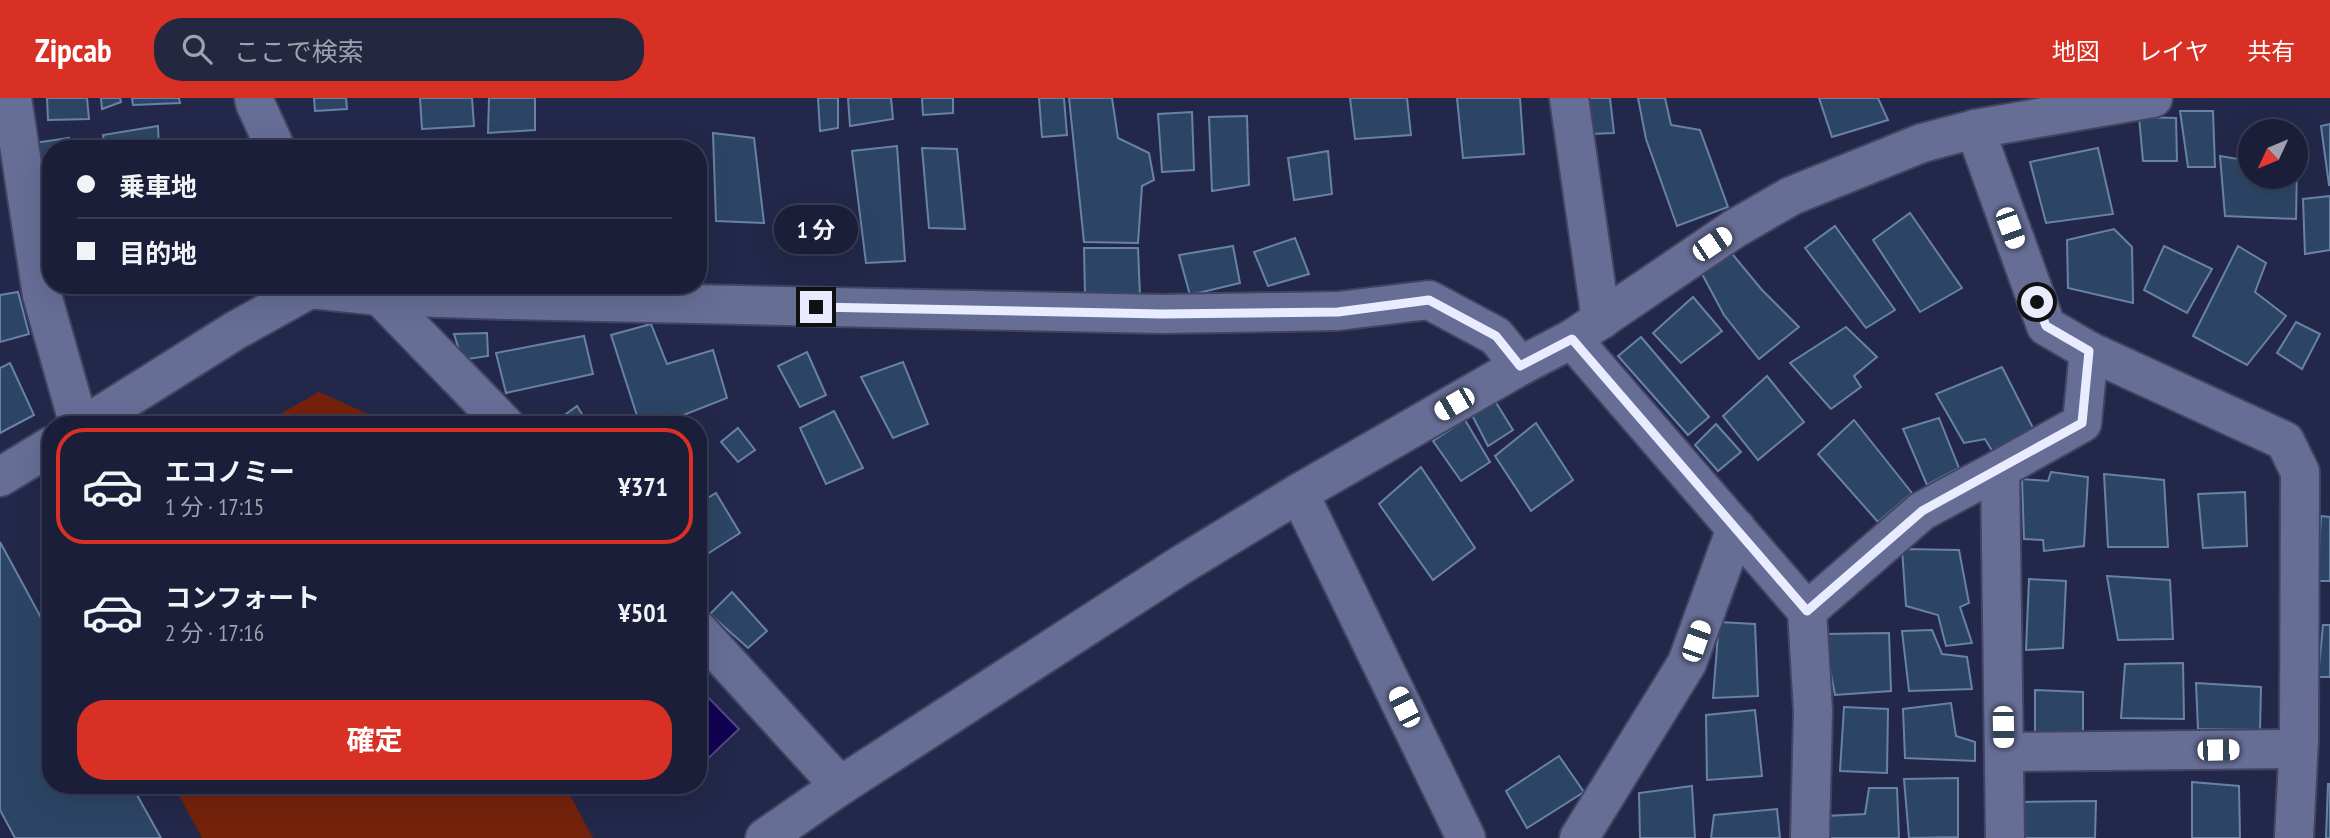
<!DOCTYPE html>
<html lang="ja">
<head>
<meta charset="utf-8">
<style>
	body { margin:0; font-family:"PT Sans Narrow","Noto Sans JP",sans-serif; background:#232740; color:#f1f3f6; height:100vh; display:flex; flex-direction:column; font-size:26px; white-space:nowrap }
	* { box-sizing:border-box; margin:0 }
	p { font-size:23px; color:#9fa2ae }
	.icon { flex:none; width:38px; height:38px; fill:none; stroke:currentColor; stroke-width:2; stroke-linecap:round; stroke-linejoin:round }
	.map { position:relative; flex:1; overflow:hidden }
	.side { position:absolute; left:42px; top:318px; width:665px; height:378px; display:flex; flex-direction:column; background:#1a1e38; border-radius:28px; box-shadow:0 7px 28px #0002,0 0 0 2px #383c53 }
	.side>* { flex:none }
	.top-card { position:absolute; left:42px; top:42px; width:665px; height:154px; border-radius:28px; box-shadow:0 7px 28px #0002,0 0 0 2px #383c53; display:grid; align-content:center; height:154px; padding:0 35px; background:#1a1e38 }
	.needle { width:46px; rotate:226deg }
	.buttons { position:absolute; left:2238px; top:21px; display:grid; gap:14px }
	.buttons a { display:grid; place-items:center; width:70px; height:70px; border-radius:50%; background:#1a1e38; box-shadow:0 7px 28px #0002,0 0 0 2px #383c53; font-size:35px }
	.end { position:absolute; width:32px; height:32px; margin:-16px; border:9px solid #e8ecfe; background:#111; box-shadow:0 0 0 4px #111 }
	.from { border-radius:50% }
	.bubble { position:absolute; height:49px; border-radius:24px; background:#1a1e38; box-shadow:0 7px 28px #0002,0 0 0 2px #383c53; font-size:23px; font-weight:700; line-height:49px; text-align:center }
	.car { position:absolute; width:21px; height:42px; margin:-21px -10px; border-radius:9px; box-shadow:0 0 5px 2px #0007; background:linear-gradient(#fff 24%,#345 0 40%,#fff 0 76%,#345 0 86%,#fff 0) }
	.top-card b { display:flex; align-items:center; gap:24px; height:66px; font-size:26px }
	.top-card b+b { border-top:2px solid #383c53 }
	.top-card i { width:18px; height:18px; background:#f1f3f6 }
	ul { padding:12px 0 0; list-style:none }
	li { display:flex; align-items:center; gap:21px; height:116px; margin:0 14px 10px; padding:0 21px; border:4px solid transparent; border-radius:28px }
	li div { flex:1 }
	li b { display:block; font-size:26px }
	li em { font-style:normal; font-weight:700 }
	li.current { border-color:#d93025 }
	li>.icon { width:63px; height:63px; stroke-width:1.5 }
	.primary-button { display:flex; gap:14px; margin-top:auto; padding:14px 35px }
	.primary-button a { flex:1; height:80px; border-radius:28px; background:#d93025; color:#fff; font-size:28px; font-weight:700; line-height:80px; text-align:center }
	header { display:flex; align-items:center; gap:42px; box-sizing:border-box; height:98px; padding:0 35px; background:#d93025; color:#fff }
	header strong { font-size:33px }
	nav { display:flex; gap:38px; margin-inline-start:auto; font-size:24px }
	.search { width:490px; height:63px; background:#232740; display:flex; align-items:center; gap:18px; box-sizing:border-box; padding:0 24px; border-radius:28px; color:#9fa2ae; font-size:26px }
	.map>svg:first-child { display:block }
</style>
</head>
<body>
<header>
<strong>Zipcab</strong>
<div class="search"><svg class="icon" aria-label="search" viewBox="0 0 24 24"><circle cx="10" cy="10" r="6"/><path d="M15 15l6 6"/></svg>ここで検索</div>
<nav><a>地図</a><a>レイヤ</a><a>共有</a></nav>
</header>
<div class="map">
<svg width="2330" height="740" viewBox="0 0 2330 740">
	<rect width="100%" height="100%" fill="#23284a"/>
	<g fill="#75220a">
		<path d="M 319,294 L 368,316 L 374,327 L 260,327 Z"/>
		<path d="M 174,688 L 565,688 L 593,740 L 202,740 Z"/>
	</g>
	<path fill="#100250" stroke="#514884" stroke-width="2" d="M 698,589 L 739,631 L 698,670 Z"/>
	<g fill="#2d4565" stroke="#6882a6" stroke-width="2">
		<path d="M 47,0 L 87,0 L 89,21 L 48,22 Z"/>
		<path d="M 101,0 L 120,0 L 121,4 L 102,11 Z"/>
		<path d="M 132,0 L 179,0 L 180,5 L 133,7 Z"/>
		<path d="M 314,0 L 346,0 L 347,11 L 315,13 Z"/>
		<path d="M 420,0 L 472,0 L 474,28 L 422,31 Z"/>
		<path d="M 489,0 L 535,0 L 535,32 L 488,35 Z"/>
		<path d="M 818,0 L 838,0 L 838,30 L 820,33 Z"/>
		<path d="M 848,0 L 891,0 L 893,21 L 850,28 Z"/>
		<path d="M 922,0 L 953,0 L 953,15 L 923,17 Z"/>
		<path d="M 1039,0 L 1064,0 L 1067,37 L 1042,39 Z"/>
		<path d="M 1069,0 L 1112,0 L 1118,40 L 1149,55 L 1154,82 L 1142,88 L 1138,145 L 1084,144 Z"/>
		<path d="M 1350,0 L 1407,0 L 1411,37 L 1355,41 Z"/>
		<path d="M 1457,0 L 1520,0 L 1524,56 L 1463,60 Z"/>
		<path d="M 1582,0 L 1610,0 L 1614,35 L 1590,36 Z"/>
		<path d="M 1638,0 L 1665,0 L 1671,27 L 1700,32 L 1728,109 L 1677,128 L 1646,41 Z"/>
		<path d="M 1819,0 L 1878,0 L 1888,22 L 1832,39 Z"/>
		<path d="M 2180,13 L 2213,13 L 2215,69 L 2188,69 Z"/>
		<path d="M 1192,14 L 1194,72 L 1162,74 L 1158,16 Z"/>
		<path d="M 1247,18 L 1249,87 L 1212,93 L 1209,19 Z"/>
		<path d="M 2139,19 L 2176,20 L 2177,63 L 2143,63 Z"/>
		<path d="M 2330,26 L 2330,87 L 2329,87 L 2321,28 Z"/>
		<path d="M 158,28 L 159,51 L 105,51 L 103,37 Z"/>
		<path d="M 713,35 L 754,40 L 764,125 L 716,123 Z"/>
		<path d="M 69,40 L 71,51 L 51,51 L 51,110 L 40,110 L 27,46 Z"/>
		<path d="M 897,48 L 905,163 L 866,165 L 852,53 Z"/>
		<path d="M 922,50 L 957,51 L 965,131 L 929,130 Z"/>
		<path d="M 2098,50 L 2113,116 L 2046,125 L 2030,64 Z"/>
		<path d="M 1328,53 L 1332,96 L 1294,102 L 1288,60 Z"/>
		<path d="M 2220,58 L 2250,63 L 2250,79 L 2296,79 L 2297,70 L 2296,121 L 2225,118 Z"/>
		<path d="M 2330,98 L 2330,152 L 2305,156 L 2303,101 Z"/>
		<path d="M 1910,115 L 1962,190 L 1920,214 L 1873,142 Z"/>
		<path d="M 1835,128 L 1895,212 L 1866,230 L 1805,150 Z"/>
		<path d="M 2114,131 L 2132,149 L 2133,205 L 2068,190 L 2067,142 Z"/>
		<path d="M 1295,140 L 1309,176 L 1268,188 L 1254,154 Z"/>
		<path d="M 1233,148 L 1240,185 L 1190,197 L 1179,157 Z"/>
		<path d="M 2164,148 L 2212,171 L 2187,215 L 2144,192 Z"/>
		<path d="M 2238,148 L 2266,165 L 2255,194 L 2286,218 L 2247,267 L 2193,238 Z"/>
		<path d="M 1084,150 L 1138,150 L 1140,198 L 1085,197 Z"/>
		<path d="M 1729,152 L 1762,192 L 1799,229 L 1759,261 L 1724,217 L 1701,174 Z"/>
		<path d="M 18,194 L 29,236 L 0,244 L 0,197 Z"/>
		<path d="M 1693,199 L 1722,233 L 1681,265 L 1653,235 Z"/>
		<path d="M 2296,224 L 2320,236 L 2302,271 L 2277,255 Z"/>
		<path d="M 651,226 L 667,266 L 713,252 L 727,300 L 658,327 L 640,327 L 611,237 Z"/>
		<path d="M 1846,229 L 1877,259 L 1854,278 L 1861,289 L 1831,311 L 1790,265 Z"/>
		<path d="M 487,235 L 488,258 L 462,262 L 454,236 Z"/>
		<path d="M 584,238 L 593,276 L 506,295 L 496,255 Z"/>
		<path d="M 1641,239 L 1709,319 L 1688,337 L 1618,258 Z"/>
		<path d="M 807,254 L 826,297 L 800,309 L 778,268 Z"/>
		<path d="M 903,264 L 928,326 L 893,340 L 861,279 Z"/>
		<path d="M 10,265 L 34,317 L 0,335 L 0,270 Z"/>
		<path d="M 2002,269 L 2035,334 L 1994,356 L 1985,341 L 1964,345 L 1936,296 Z"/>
		<path d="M 1767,278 L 1804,324 L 1758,362 L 1723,318 Z"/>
		<path d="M 1495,303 L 1513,332 L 1488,348 L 1472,317 Z"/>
		<path d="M 577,308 L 589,327 L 551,327 Z"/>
		<path d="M 834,313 L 863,370 L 826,386 L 800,330 Z"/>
		<path d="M 1939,320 L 1959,370 L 1927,387 L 1903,331 Z"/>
		<path d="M 1465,322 L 1490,364 L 1461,383 L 1433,343 Z"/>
		<path d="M 1854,322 L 1912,395 L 1878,424 L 1818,356 Z"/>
		<path d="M 1536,325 L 1573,382 L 1531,413 L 1495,358 Z"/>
		<path d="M 1716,326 L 1741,354 L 1718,373 L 1695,347 Z"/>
		<path d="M 738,330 L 755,352 L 738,364 L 721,344 Z"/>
		<path d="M 1421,369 L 1475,450 L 1433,482 L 1379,406 Z"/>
		<path d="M 2051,374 L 2088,379 L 2084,448 L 2044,453 L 2043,442 L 2024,441 L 2022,381 L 2048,383 Z"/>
		<path d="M 2104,376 L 2164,382 L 2168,449 L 2108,449 Z"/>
		<path d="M 2245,394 L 2247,448 L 2203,450 L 2198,396 Z"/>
		<path d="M 716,395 L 740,435 L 698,462 L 698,406 Z"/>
		<path d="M 2321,418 L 2330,419 L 2330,483 L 2317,483 Z"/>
		<path d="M 0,444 L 51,538 L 51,688 L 132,688 L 161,740 L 15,740 L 0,712 Z"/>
		<path d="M 1902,451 L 1959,452 L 1969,505 L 1960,509 L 1972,545 L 1946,548 L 1938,517 L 1906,508 Z"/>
		<path d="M 2107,478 L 2170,482 L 2173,541 L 2118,542 Z"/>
		<path d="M 2029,481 L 2066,483 L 2063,550 L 2026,552 Z"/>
		<path d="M 732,494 L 767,533 L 748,550 L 710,516 Z"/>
		<path d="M 1719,524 L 1755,526 L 1758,598 L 1713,600 Z"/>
		<path d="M 2323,527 L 2330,527 L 2330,579 L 2318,579 Z"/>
		<path d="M 1932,532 L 1942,556 L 1967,559 L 1972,591 L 1909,593 L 1902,533 Z"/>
		<path d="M 1889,535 L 1891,593 L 1835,597 L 1823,536 Z"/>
		<path d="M 2183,565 L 2184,621 L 2121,620 L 2125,566 Z"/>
		<path d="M 2196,585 L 2261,589 L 2260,632 L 2198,631 Z"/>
		<path d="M 2035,592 L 2083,594 L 2083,638 L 2035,635 Z"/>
		<path d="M 1951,605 L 1956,638 L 1975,644 L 1975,663 L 1905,660 L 1903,611 Z"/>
		<path d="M 1844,609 L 1888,611 L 1887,675 L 1840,673 Z"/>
		<path d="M 1755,612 L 1762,678 L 1707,682 L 1706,617 Z"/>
		<path d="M 1559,658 L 1584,694 L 1527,730 L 1506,693 Z"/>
		<path d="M 1958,680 L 1958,739 L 1909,740 L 1904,681 Z"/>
		<path d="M 2192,684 L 2239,688 L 2240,740 L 2192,740 Z"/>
		<path d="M 2328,686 L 2330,686 L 2330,740 L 2326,740 Z"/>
		<path d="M 1692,688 L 1695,740 L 1640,740 L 1639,695 Z"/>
		<path d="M 1869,690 L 1897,690 L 1899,740 L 1826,740 L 1826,718 L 1865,716 Z"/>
		<path d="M 2096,703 L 2095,740 L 2024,740 L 2022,704 Z"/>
		<path d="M 1777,711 L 1780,740 L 1711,740 L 1714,717 Z"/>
	</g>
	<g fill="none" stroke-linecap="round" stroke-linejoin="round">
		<defs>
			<g id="street">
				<path d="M 12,0 L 42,197 L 79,327"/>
				<path d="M 254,0 L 255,5 L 276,51"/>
				<path d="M 1569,0 L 1601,222"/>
				<path d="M 1975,31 L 2046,228 L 2089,253 L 2285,343 L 2300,374 L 2299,641 L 2294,740"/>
				<path d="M 380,198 L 505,327"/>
				<path d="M 1572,241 L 1807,513 L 1813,613 L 1810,740"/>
				<path d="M 85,327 L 236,232 L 310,191 L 380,198 L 505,202 L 1162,216 L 1338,213 L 1429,202 L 1496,238 L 1520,268"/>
				<path d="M 0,379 L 51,348"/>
				<path d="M 1299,395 L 1466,740"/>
				<path d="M 1807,513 L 1922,413 L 2000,371"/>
				<path d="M 698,532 L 840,688"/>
				<path d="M 2004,654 L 2298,651"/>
				<path d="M 765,740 L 840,688 L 1181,467 L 1299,395 L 1520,268 L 1572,241 L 1734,131 L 1791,98 L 1922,45 L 1975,31 L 2153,0"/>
				<path d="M 1579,740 L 1687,565 L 1736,430"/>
				<path d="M 2005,740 L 2000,371 L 2082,325 L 2089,253"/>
			</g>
		</defs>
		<use href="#street" stroke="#424461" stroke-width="42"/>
		<use href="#street" stroke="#676e96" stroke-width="38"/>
	</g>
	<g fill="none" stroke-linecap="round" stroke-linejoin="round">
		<path stroke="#e8ecfe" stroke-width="9" d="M 816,209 L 1162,216 L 1338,214 L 1429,202 L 1496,238 L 1520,268 L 1572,241 L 1807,513 L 1922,413 L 2082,325 L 2089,253 L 2046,228 L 2037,204"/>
	</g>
</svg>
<div class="buttons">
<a><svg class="needle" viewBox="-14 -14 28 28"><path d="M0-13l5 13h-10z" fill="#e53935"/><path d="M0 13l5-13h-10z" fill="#9fa2ae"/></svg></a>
</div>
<i class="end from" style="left:2037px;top:204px"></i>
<i class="end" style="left:816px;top:209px"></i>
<div class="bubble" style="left:774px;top:107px;width:84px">1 分</div>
<i class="car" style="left:2010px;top:130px;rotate:160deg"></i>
<i class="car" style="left:1712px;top:146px;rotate:56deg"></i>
<i class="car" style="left:1454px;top:306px;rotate:240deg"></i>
<i class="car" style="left:1696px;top:543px;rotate:19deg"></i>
<i class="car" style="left:1404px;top:609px;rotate:334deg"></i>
<i class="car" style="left:2003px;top:629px;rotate:179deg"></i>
<i class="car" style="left:2218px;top:652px;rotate:89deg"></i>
<div class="top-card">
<b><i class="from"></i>乗車地</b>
<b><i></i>目的地</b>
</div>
<section class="side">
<ul>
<li class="current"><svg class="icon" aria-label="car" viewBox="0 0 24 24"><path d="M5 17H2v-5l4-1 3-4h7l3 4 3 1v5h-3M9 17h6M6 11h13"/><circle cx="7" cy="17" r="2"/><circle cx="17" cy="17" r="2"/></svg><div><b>エコノミー</b><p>1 分 · 17:15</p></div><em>¥371</em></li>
<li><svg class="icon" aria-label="car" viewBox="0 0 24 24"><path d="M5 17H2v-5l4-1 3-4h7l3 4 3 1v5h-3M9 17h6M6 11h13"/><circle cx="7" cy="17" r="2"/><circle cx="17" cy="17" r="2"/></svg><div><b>コンフォート</b><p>2 分 · 17:16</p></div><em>¥501</em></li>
</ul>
<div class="primary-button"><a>確定</a></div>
</section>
</div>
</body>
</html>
